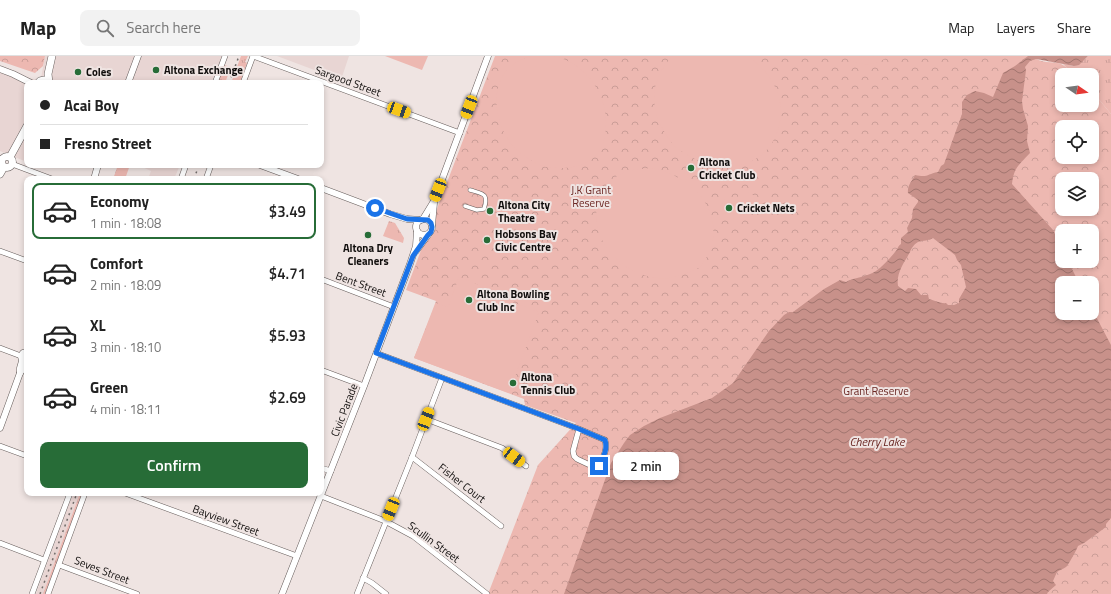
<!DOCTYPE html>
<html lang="en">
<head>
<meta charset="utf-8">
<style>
	body { margin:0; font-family:"Titillium Web",sans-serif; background:#f2f2f2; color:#222; height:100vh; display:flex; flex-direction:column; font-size:15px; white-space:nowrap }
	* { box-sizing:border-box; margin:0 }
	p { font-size:13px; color:#767676 }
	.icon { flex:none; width:22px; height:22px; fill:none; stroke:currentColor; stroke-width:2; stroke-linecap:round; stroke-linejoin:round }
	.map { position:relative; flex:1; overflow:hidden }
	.sheet { position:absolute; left:24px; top:120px; width:300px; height:320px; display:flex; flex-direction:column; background:#fff; border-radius:8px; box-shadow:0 2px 6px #0003 }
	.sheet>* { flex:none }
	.hud { position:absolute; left:24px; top:24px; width:300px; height:88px; border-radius:8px; box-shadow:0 2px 6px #0003; display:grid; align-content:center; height:88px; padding:0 16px; background:#fff }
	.needle { width:26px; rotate:103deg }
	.controls { position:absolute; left:1055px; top:12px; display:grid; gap:8px }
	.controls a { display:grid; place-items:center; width:44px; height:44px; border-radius:8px; background:#fff; box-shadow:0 2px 6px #0003; font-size:20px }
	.end { position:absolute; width:18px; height:18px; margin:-9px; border:5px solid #1a73e8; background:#fff; box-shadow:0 0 0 2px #fff }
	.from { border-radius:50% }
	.bubble { position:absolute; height:28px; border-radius:8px; background:#fff; box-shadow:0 2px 6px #0003; font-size:13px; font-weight:600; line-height:28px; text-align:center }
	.car { position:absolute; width:12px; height:24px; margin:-12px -6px; border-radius:5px; box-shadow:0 0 3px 1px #0007; background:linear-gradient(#f5c518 24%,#345 0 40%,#f5c518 0 76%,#345 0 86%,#f5c518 0) }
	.hud b { display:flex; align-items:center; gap:14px; height:38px; font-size:15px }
	.hud b+b { border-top:1px solid #e0e0e0 }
	.hud i { width:10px; height:10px; background:#222 }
	ul { padding:7px 0 0; list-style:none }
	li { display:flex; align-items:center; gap:12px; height:56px; margin:0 8px 6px; padding:0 8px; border:2px solid transparent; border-radius:8px }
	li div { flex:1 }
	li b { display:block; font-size:15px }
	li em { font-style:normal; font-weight:600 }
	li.selected { border-color:#276c37 }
	li>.icon { width:36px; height:36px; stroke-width:1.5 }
	.button { display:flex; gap:8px; margin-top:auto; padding:8px 16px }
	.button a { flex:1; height:46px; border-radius:8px; background:#276c37; color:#fff; font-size:16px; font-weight:600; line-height:46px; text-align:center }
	header { display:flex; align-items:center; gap:24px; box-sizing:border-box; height:56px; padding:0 20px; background:#fff; border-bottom:1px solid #e0e0e0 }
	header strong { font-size:19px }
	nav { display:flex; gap:22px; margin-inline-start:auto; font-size:14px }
	.search { width:280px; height:36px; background:#f2f2f2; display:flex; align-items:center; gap:10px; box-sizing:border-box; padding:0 14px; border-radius:8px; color:#767676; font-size:15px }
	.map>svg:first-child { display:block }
</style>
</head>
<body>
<header>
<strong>Map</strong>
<div class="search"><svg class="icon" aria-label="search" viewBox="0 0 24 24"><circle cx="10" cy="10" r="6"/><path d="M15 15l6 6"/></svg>Search here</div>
<nav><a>Map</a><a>Layers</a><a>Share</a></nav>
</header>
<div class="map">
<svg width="1111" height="538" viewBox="0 0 1111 538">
	<defs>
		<pattern id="grass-tufts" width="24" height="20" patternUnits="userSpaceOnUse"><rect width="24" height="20" fill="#edb8b1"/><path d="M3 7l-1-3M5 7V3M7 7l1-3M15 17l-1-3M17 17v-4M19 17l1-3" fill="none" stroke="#ca9d97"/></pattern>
		<pattern id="park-crowns" width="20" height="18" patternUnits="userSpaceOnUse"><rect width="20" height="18" fill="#edb8b1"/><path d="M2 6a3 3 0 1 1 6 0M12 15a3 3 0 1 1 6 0" fill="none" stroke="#ca9d97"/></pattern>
		<pattern id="water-waves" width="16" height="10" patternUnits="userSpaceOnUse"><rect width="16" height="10" fill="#c8918a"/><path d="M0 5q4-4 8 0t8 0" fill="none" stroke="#a1756f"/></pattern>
	</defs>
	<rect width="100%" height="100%" fill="#efe4e2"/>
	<g fill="#e8d5d3">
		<path d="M 45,0 L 223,0 L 212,27 L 27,27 L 27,106 L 0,95 L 0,12 L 32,23 L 36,24 L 39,23 L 41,22 L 42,17 Z"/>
		<path d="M 277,0 L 349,0 L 341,24 Z"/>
		<path d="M 138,109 L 180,109 L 174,123 L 148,123 L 151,115 Z"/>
		<path d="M 73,437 L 80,437 L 43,538 L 36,538 Z"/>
	</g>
	<g fill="url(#grass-tufts)">
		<path d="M 241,0 L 248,0 L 245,6 L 247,7 L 240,27 L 231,27 Z"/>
		<path d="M 1088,0 L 1111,0 L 1111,58 L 1092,35 L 1092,19 L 1074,19 L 1063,8 L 1074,10 L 1085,3 Z"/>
		<path d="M 224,9 L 231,11 L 225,27 L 220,27 L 218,25 Z"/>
		<path d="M 118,109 L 130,109 L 125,123 L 113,123 Z"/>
		<path d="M 389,165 L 395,167 L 404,182 L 403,187 L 383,180 Z"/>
		<path d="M 80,437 L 83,437 L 45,538 L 43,538 Z"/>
	</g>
	<g fill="url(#park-crowns)" fill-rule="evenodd">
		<path d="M 0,0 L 45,0 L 43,10 L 35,17 L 0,5 Z"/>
		<path d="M 495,0 L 1033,0 C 1040,8 1052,5 1061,8 C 1066,10 1071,16 1074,19 L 1062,19 L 1062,49 L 1092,49 L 1092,35 L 1111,58 L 1111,538 L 488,538 L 538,409 L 576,367 L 525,349 L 524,343 L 516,340 L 414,302 L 436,245 L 406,234 L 423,189 L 432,180 L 436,172 L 435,162 L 435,158 ZM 1062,71 L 1092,71 L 1092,101 L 1062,101 ZM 1062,123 L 1092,123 L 1092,153 L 1062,153 ZM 1062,175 L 1092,175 L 1092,205 L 1062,205 ZM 1062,227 L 1092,227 L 1092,257 L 1062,257 Z"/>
	</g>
	<g fill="#edb8b1">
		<path d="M 385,0 L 428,0 L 422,14 Z"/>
		<path d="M 532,0 C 539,0 546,0 553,0 C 584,6 607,37 606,68 C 606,76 604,91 598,97 C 588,108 579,111 564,112 C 555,112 548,112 540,109 C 536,108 533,105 529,103 C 520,97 511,90 506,80 C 489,49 493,9 532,0 Z"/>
		<path d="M 673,0 L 748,0 C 769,15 785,39 780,65 C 773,108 731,120 695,103 C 688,99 680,95 674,90 C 672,87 670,83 667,80 C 649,54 649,23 673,0 Z"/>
		<path d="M 844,0 L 857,0 L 868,2 L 878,0 L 889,0 C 874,11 859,11 844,0 Z"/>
		<path d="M 652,112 C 669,116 685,123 697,136 C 713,153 718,175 709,197 C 706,202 703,209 698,212 C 695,214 691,215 687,217 C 678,221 668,223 658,222 C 620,219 584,179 600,141 C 604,130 614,120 625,116 C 633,113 643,113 652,112 Z"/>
		<path d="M 749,136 L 759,144 L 741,168 L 719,152 L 725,143 L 733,147 L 741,137 L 743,139 L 735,149 L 739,152 Z"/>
		<path d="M 459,221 L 512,242 L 512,246 L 539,256 L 509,337 L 414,302 L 436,247 L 448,251 Z"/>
	</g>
	<path fill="url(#water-waves)" fill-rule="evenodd" d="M 1028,0 L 1088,0 L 1079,9 L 1074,10 L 1036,3 L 1030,5 L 1025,11 L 1026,14 L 1022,45 L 1023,53 L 1028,70 L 1027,85 L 1030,97 C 1019,109 1014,111 1012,128 L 1053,174 L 1062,193 L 1062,205 L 1068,205 L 1079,227 L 1062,227 L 1062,257 L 1092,257 L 1092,253 L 1111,289 L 1111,462 L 1106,468 L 1106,471 L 1084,487 L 1078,490 C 1077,493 1068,510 1066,511 C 1064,513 1059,514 1057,516 L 1053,525 L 1056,529 L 1048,536 L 1047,538 L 564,538 L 611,407 L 624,387 L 630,379 L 644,370 L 660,362 L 712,342 L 733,327 L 769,275 L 784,259 L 789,256 L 793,256 L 824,233 L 840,224 L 846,226 C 855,221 867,221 876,215 C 883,210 890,202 896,195 C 898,192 898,190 901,188 L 901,182 L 908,176 L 907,172 L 912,162 L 913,153 L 918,146 L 918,144 L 908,137 C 907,130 912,125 915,119 C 928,122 927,118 938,116 L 941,110 L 944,108 L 962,58 L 962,46 L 967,39 L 975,35 L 984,37 L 993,41 L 1003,17 L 1015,10 ZM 933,182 L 955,199 L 957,204 L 961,209 L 966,231 L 959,243 L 959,247 L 954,249 L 948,249 L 946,247 C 942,248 933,244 929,243 L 928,239 L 921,239 L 916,233 L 908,232 L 905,235 L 898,230 C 896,217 904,207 910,196 C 911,193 914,188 918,186 C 923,184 929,185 933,182 Z"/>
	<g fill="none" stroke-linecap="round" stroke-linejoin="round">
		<defs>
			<path id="pedestrian" d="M 465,150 L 477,154 L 484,153 C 489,137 483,138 470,134"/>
			<g id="minor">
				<path d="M 253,0 L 460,77"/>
				<path d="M 215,27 L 225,0"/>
				<path d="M 243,27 L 253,0"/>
				<path d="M 0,103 L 1,104"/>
				<path d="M 12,108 L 52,123"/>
				<path d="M 181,123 L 186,109"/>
				<path d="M 206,123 L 211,109"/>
				<path d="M 0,195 L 27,205"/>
				<path d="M 321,223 L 394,251"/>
				<path d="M 0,292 L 21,300"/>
				<path d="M 376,297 L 579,373 L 605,384 C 608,394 603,401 599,410 L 592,410 L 577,403 L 574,400 L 573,395 L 579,373"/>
				<path d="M 321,314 L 364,330"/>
				<path d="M 426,363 L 502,392 L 526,410"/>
				<path d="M 0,390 L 27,400"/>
				<path d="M 412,401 L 501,470"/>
				<path d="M 321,412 L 331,415"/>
				<path d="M 125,437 L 297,500"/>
				<path d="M 321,440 L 385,465 L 413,480 L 487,538"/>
				<path d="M 0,487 L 44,504"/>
				<path d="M 59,509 L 137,538"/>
				<path d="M 363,522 L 372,527 L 386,538"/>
				<path d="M 32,538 L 70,437"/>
				<path d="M 48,538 L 85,437"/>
				<path d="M 357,538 L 412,401 L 442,322"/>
			</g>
			<g id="tertiary">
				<path d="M 0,13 L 13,18 L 31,27"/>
				<path d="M 128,27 L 138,0"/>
				<path d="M 260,109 L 298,123"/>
				<path d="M 94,123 L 98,109"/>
				<path d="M 321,132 L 390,158 L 407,163 L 421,164"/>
				<circle cx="424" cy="171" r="8"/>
				<path d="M 423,163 L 434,145 L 488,0"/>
				<path d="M 432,169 L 434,147"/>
				<path d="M 416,195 L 428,179"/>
				<path d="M 20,317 L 20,312 L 22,305 L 21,300 L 23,297 L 27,296"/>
				<path d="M 0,372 L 20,317 L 27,307"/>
				<path d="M 282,538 L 364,330 L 410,208 L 416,190 L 417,175"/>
			</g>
			<g id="secondary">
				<path d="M 38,27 L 40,25 L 44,24 L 49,27"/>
				<path d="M 49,27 L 48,18 L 52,0"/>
				<circle cx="7" cy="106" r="5.5"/>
				<path d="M 10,101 L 27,70"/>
				<path d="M 0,118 L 4,111"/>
			</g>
		</defs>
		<use href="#pedestrian" stroke="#665d5b" stroke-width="4.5"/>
		<use href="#minor" stroke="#665d5b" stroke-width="6"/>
		<use href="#tertiary" stroke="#665d5b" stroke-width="7"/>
		<use href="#secondary" stroke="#665d5b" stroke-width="8"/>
		<use href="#pedestrian" stroke="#fff" stroke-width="3.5"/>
		<use href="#minor" stroke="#fff" stroke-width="5"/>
		<use href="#tertiary" stroke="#fff" stroke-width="6"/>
		<use href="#secondary" stroke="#fff" stroke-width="7"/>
		<g stroke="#726c6a" stroke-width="1.5" stroke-dasharray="2 4" stroke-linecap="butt">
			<path d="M 229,27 L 239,0"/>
			<path d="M 194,123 L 199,109"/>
			<path d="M 40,538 L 77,437"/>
		</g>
	</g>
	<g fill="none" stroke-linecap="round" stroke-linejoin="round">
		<path stroke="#1a73e8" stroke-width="5" d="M 375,152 L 407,163 L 428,164 L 431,167 L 432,171 L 431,176 L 428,179 L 413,200 L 376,297 L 579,373 L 605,384 C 608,394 603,401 599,410"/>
	</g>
	<g fill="#276c37" stroke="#efe4e2" stroke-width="1.5">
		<circle cx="156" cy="14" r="4"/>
		<circle cx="78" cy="16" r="4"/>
		<circle cx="691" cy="112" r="4"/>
		<circle cx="729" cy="152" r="4"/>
		<circle cx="490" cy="155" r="4"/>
		<circle cx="368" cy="179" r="4"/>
		<circle cx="487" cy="184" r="4"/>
		<circle cx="469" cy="244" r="4"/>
		<circle cx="513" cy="327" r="4"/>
	</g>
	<g text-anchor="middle" stroke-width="4" stroke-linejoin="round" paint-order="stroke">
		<g font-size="11" font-weight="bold" fill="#100d0c" stroke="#efe4e2" text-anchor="start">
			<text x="164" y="18">Altona Exchange</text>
			<text x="86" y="20">Coles</text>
			<text x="699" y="110">Altona<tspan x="699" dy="13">Cricket Club</tspan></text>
			<text x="498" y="153">Altona City<tspan x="498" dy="13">Theatre</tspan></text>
			<text x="737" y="156">Cricket Nets</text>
			<text x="495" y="182">Hobsons Bay<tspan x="495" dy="13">Civic Centre</tspan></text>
			<text x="368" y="196" text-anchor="middle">Altona Dry<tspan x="368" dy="13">Cleaners</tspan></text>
			<text x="477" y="242">Altona Bowling<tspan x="477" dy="13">Club Inc</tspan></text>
			<text x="521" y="325">Altona<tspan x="521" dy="13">Tennis Club</tspan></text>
		</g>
		<g font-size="11" fill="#100d0c" stroke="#efe4e2">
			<text transform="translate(348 25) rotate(20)" y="4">Sargood Street</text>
			<text transform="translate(361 228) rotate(20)" y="4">Bent Street</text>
			<text transform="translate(344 354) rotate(-69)" y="4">Civic Parade</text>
			<text transform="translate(462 427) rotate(38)" y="4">Fisher Court</text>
			<text transform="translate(226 464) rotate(20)" y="4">Bayview Street</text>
			<text transform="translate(434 486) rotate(36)" y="4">Scullin Street</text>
			<text transform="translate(102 514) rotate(21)" y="4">Seves Street</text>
		</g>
		<g font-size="11" fill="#6b2723" stroke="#efe4e2">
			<text x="591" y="138">J.K Grant<tspan x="591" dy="13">Reserve</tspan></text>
			<text x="876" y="339">Grant Reserve</text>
		</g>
		<g font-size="12" font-style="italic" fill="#682420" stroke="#efe4e2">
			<text x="877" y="390">Cherry Lake</text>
		</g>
	</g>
</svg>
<div class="controls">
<a><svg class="needle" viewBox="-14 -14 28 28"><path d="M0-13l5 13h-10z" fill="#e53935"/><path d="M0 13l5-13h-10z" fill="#767676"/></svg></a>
<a><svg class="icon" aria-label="locate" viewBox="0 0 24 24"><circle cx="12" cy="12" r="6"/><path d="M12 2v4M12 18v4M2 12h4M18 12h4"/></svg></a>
<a><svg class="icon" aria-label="layers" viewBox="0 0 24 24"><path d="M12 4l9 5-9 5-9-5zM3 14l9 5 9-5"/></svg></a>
<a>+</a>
<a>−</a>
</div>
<i class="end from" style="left:375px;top:152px"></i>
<i class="end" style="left:599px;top:410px"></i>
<div class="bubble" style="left:613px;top:396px;width:66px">2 min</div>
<i class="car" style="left:469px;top:51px;rotate:201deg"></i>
<i class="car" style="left:399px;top:54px;rotate:110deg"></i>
<i class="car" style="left:438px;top:134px;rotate:201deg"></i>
<i class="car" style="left:426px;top:363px;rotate:21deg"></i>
<i class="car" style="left:514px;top:401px;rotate:127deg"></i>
<i class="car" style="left:391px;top:453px;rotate:202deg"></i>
<div class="hud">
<b><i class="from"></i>Acai Boy</b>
<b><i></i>Fresno Street</b>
</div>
<section class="sheet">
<ul>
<li class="selected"><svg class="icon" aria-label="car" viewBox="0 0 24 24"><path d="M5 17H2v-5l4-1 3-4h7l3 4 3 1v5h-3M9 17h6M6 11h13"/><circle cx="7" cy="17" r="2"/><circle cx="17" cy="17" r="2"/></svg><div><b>Economy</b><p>1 min · 18:08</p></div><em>$3.49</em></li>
<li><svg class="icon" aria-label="car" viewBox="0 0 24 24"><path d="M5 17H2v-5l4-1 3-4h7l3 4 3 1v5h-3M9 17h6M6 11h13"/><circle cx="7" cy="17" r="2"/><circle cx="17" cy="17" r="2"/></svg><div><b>Comfort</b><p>2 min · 18:09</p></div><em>$4.71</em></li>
<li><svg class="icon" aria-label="car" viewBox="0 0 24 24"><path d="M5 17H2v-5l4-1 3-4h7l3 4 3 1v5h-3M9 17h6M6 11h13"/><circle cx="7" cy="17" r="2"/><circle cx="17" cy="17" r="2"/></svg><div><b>XL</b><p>3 min · 18:10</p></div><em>$5.93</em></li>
<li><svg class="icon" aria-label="car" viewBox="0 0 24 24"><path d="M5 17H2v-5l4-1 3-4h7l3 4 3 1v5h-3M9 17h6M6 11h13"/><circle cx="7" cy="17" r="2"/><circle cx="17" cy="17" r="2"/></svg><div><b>Green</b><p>4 min · 18:11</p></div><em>$2.69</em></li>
</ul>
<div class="button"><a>Confirm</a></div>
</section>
</div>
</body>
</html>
